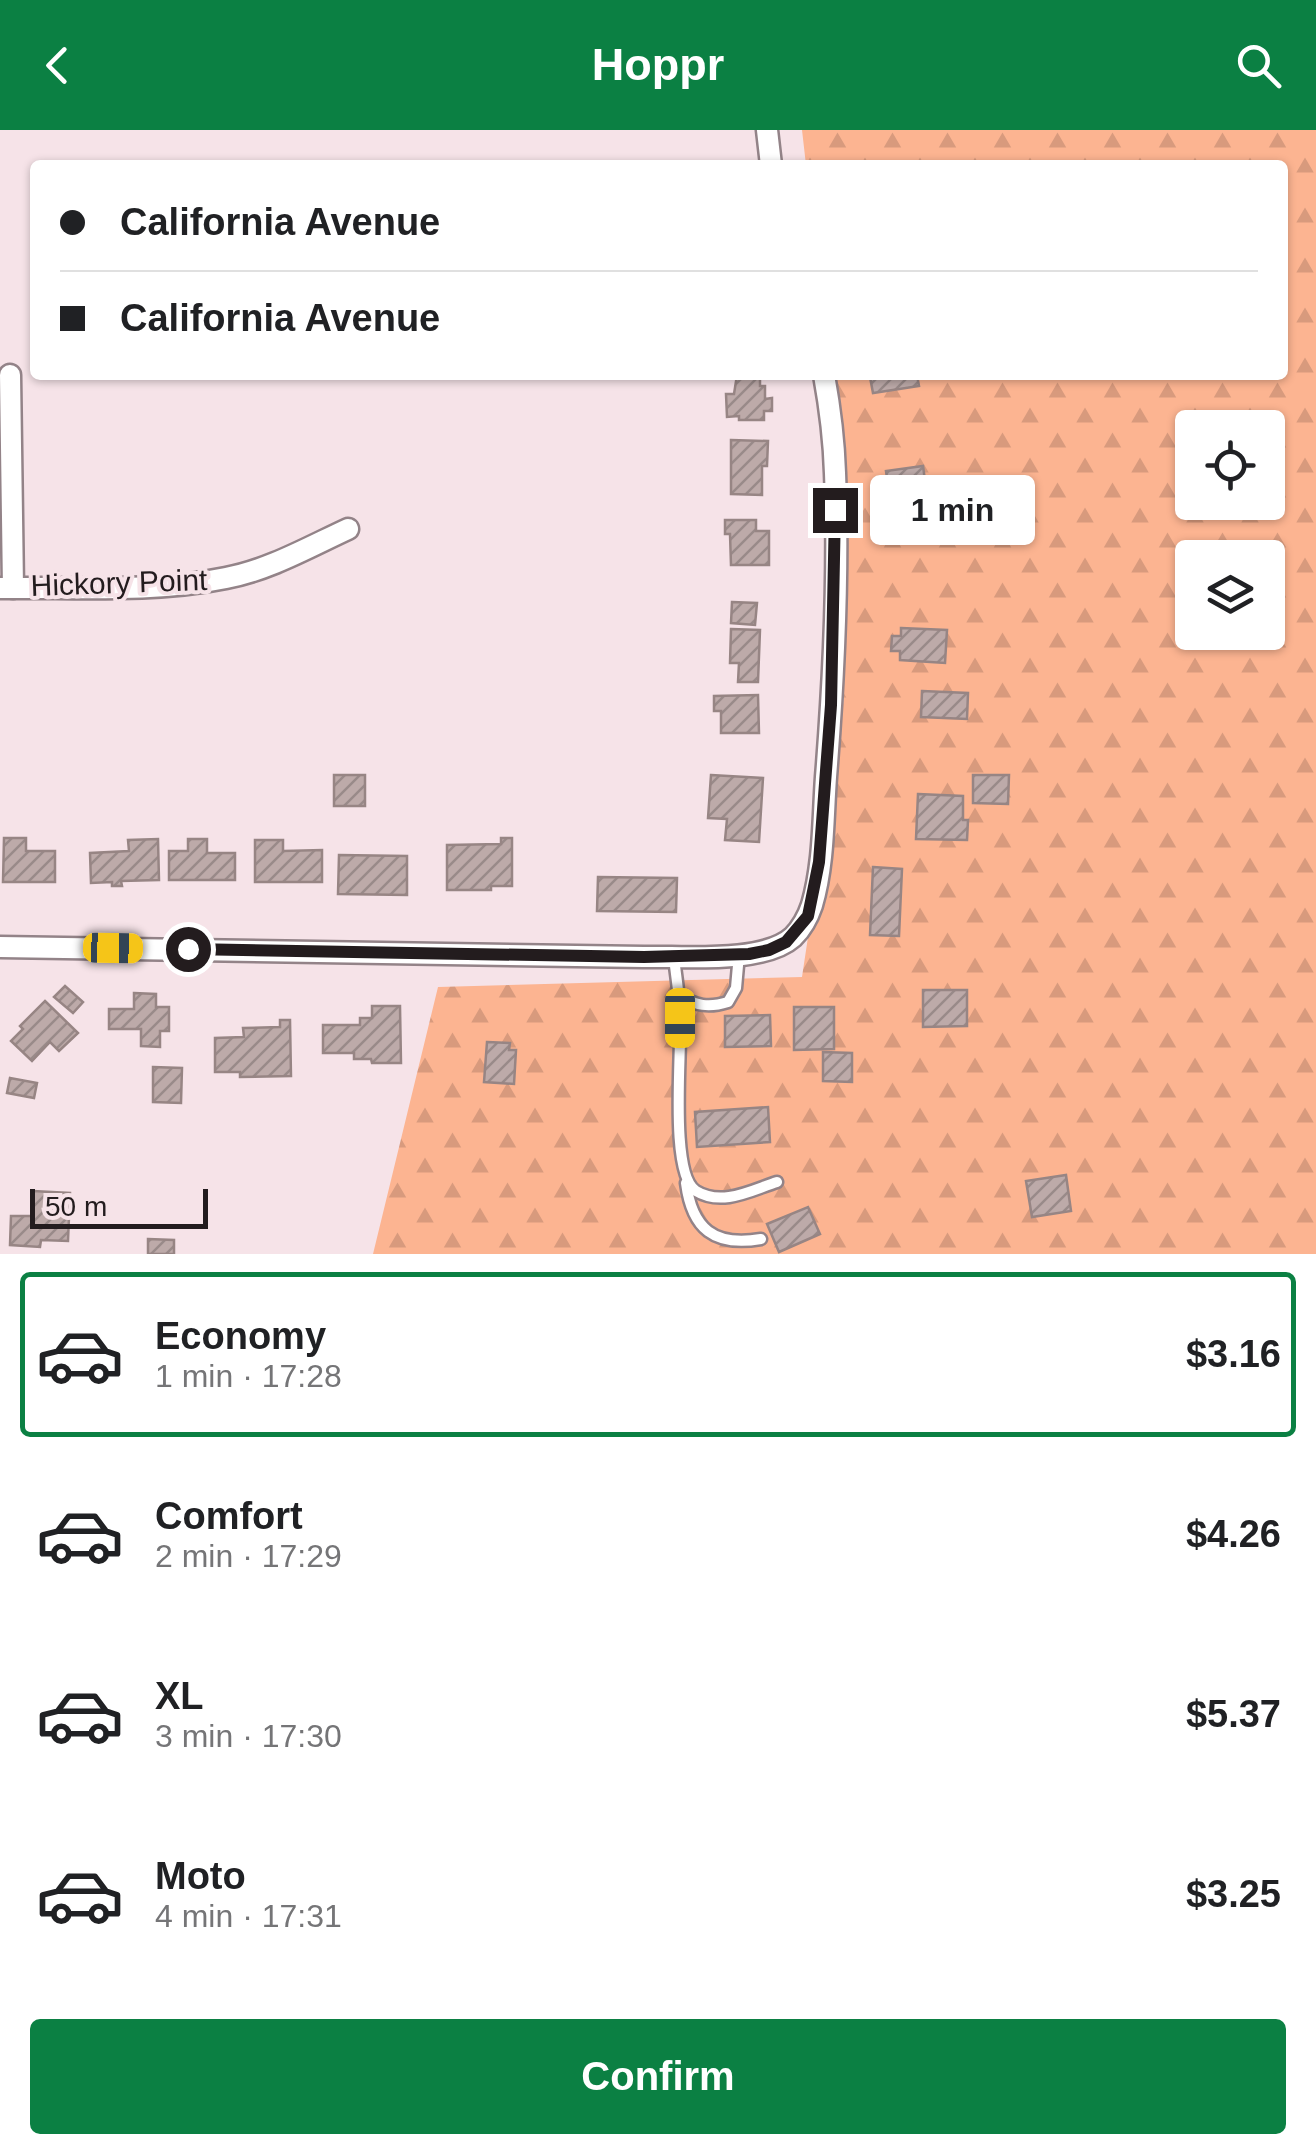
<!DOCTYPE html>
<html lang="en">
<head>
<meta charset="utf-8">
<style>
	body { margin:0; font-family:Helvetica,sans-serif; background:#f6f6f6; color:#202124; height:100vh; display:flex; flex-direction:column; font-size:38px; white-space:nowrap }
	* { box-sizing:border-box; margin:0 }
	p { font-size:32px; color:#757577 }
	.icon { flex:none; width:55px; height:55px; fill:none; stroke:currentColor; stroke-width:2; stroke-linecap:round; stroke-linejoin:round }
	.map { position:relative; height:1124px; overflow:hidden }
	.sheet { display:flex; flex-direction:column; background:#fff; flex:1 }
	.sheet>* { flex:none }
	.guide { position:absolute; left:30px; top:30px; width:1258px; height:220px; border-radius:10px; box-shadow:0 2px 8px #0004; display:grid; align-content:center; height:220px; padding:0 30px; background:#fff }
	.buttons { position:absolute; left:1175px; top:280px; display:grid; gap:20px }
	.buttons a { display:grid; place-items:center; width:110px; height:110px; border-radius:10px; background:#fff; box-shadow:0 2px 8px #0004; font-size:50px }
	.scale { position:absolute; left:30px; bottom:25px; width:178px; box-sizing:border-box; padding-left:10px; border:5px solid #231c1e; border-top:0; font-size:28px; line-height:35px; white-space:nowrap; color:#231c1e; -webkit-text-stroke:8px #f6e3e8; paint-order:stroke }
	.end { position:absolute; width:45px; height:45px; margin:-22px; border:12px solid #231c1e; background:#fff; box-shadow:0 0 0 5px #fff }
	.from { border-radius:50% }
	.bubble { position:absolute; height:70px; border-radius:10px; background:#fff; box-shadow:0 2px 8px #0004; font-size:32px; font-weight:700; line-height:70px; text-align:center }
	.car { position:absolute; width:30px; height:60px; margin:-30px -15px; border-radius:12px; box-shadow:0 0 8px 2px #0007; background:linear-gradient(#f5c518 24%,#345 0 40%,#f5c518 0 76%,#345 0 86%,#f5c518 0) }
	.guide b { display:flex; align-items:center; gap:35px; height:95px; font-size:38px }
	.guide b+b { border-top:2px solid #e0e0e0 }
	.guide i { width:25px; height:25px; background:#202124 }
	ul { padding:18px 0 0; list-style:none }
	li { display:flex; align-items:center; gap:30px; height:165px; margin:0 20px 15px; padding:0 10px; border:5px solid transparent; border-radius:10px }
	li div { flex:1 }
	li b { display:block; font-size:38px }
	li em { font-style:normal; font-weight:700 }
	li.active { border-color:#0b8043 }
	li>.icon { width:90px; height:90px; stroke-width:1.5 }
	.primary-button { display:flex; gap:20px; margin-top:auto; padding:20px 30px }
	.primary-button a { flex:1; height:115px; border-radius:10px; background:#0b8043; color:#fff; font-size:40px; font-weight:700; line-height:115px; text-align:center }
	header { display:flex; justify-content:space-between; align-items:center; height:130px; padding:0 30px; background:#0b8043; color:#fff; font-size:45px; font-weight:700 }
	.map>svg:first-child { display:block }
</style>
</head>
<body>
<header><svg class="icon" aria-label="back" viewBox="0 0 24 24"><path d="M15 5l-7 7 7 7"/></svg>Hoppr<svg class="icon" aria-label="search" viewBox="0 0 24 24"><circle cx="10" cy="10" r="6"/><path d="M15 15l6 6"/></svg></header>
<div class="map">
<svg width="1316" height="1124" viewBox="0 0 1316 1124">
	<defs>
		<pattern id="forest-firs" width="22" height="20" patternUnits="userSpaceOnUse" patternTransform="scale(2.5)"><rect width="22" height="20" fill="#fcb491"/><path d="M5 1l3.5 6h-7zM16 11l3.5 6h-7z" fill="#d89a7d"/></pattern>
		<pattern id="building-hatch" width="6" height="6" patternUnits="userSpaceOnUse" patternTransform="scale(2.5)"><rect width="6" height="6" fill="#bdaaa9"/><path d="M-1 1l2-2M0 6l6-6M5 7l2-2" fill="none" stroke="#998a89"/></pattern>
	</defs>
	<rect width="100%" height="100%" fill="#f6e3e8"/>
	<path fill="url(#forest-firs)" fill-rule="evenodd" d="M 802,0 L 1316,0 L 1316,1124 L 373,1124 L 438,857 L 802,847 L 844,568 L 824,245 L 1282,245 L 1282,35 L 806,35 ZM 1192,298 L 1268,298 L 1268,372 L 1192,372 ZM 1192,428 L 1268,428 L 1268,502 L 1192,502 Z"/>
	<g fill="url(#building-hatch)" stroke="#978584" stroke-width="2.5">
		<path d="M 737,245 L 760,245 L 760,256 L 765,256 L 765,269 L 772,268 L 772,281 L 764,281 L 764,290 L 739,290 L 739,286 L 727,287 L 726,264 L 734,264 Z"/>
		<path d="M 885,245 L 917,245 L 919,256 L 873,263 L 870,247 Z"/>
		<path d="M 731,310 L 768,311 L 767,336 L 762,336 L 762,365 L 731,364 Z"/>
		<path d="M 923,336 L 927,365 L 917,366 L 919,379 L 892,383 L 886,341 Z"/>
		<path d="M 725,390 L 756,390 L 756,401 L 769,401 L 769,435 L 731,435 L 730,404 L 725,404 Z"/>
		<path d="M 732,472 L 757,473 L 755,495 L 731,493 Z"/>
		<path d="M 901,498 L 947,500 L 945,533 L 900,530 L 900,521 L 891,521 L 892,506 L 901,506 Z"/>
		<path d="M 731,499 L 760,500 L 758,552 L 738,552 L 739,533 L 730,533 Z"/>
		<path d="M 922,561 L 968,563 L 967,589 L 921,587 Z"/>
		<path d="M 758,565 L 759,603 L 721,603 L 721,581 L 714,581 L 714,566 Z"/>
		<rect x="334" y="645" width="31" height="31"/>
		<path d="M 711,645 L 763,648 L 759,712 L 725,710 L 727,689 L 708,688 Z"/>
		<path d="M 973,645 L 1009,645 L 1008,674 L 973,673 Z"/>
		<path d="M 918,664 L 963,666 L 963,690 L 968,690 L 967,710 L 916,709 Z"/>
		<path d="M 4,708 L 26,708 L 26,721 L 55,721 L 55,752 L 3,752 Z"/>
		<path d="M 501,708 L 512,708 L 512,756 L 491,756 L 491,760 L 447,760 L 447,715 L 501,714 Z"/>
		<path d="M 158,709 L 159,750 L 121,751 L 122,756 L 112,756 L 112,752 L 91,753 L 90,723 L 129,721 L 128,710 Z"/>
		<path d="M 188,709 L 207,709 L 207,723 L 235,723 L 235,750 L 169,750 L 169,721 L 188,721 Z"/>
		<path d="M 255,710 L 283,710 L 283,721 L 322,720 L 322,752 L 255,752 Z"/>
		<path d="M 339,725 L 407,726 L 407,765 L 338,764 Z"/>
		<path d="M 873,737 L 902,739 L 899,806 L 870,805 Z"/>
		<path d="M 598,747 L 677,748 L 676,782 L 597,781 Z"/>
		<path d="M 65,856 L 83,872 L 73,883 L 54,867 Z"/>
		<path d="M 923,860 L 967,860 L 967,896 L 923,897 Z"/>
		<path d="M 134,863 L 156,864 L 156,877 L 169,877 L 169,901 L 160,901 L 160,917 L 141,916 L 141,899 L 109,899 L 109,879 L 134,879 Z"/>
		<path d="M 45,871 L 78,903 L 59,921 L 50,912 L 32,931 L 11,911 L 23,899 L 20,896 Z"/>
		<path d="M 372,876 L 400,876 L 401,933 L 372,933 L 371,929 L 354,929 L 354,923 L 323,923 L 323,895 L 360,895 L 360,888 L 372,888 Z"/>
		<path d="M 794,877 L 834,877 L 834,919 L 794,920 Z"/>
		<path d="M 770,885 L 771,916 L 725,917 L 725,886 Z"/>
		<path d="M 280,890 L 290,890 L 291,946 L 240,947 L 240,942 L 215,942 L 215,908 L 244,907 L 243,898 L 280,897 Z"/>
		<path d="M 487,912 L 510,913 L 509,920 L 516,920 L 514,954 L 484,952 Z"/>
		<path d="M 823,922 L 852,923 L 852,952 L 823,951 Z"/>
		<path d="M 153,937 L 182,938 L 181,973 L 153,972 Z"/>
		<path d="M 10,948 L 37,953 L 34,968 L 7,963 Z"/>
		<path d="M 768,977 L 770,1012 L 697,1017 L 695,982 Z"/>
		<path d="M 1066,1045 L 1071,1081 L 1032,1087 L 1026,1051 Z"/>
		<path d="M 33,1061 L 70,1063 L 68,1111 L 41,1110 L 40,1117 L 10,1115 L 11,1086 L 32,1086 Z"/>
		<path d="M 808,1077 L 820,1104 L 779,1122 L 767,1094 Z"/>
		<path d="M 148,1109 L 174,1110 L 174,1124 L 148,1124 Z"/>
	</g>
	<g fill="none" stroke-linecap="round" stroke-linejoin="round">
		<defs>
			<g id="service">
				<path d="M 674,827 C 676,847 680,868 680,888 C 682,921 669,1044 696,1061 C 722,1077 752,1060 777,1052"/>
				<path d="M 678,865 C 696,876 709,878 728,872 L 736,858 L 739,824"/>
				<path d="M 686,1053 C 692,1099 714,1117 761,1109"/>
			</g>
			<g id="minor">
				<path d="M 767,0 L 771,35"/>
				<path d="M 10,245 L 13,458"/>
				<path d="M 0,458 C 74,457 153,463 226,448 C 269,440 309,417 348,399"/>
				<path d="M 0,817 L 644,827 C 683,826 763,834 793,807 C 802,798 808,787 812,775 C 824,734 823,689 826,647 C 834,546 839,444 835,343 C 834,310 830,278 824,245"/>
			</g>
		</defs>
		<use href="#service" stroke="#938388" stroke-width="15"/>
		<use href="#minor" stroke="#938388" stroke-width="25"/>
		<use href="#service" stroke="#fff" stroke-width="10"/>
		<use href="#minor" stroke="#fff" stroke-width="20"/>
	</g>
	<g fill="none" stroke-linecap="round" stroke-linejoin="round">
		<path stroke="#231c1e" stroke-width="12" d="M 188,819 L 644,827 L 749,824 L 769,820 L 786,812 L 808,786 L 819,732 L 831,575 L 835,380"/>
	</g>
	<g text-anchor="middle" stroke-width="8" stroke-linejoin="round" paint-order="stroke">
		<g font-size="30" fill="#231c1e" stroke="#f6e3e8">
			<text transform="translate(119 453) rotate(-2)" y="10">Hickory Point</text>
		</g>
	</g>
</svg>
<div class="buttons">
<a><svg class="icon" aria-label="locate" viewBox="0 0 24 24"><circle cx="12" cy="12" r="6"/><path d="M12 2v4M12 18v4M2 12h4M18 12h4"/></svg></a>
<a><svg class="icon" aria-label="layers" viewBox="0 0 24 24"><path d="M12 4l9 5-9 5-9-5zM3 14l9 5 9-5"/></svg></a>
</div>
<div class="scale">50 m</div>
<i class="end from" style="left:188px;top:819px"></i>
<i class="end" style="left:835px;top:380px"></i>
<div class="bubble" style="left:870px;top:345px;width:165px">1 min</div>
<i class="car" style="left:113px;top:818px;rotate:91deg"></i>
<i class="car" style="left:680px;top:888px;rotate:180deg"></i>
<div class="guide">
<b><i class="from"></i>California Avenue</b>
<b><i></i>California Avenue</b>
</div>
</div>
<section class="sheet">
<ul>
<li class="active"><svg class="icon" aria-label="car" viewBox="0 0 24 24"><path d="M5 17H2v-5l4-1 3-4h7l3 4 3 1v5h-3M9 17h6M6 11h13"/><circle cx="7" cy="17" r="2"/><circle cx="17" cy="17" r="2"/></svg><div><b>Economy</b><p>1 min · 17:28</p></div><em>$3.16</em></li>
<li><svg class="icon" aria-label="car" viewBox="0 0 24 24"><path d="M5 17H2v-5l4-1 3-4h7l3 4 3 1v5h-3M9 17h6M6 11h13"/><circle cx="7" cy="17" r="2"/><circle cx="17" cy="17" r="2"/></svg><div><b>Comfort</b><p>2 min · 17:29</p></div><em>$4.26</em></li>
<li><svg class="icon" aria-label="car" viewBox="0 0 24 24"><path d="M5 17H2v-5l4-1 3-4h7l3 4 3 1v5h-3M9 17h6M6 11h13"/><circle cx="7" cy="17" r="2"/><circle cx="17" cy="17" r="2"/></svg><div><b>XL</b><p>3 min · 17:30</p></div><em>$5.37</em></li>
<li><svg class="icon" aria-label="car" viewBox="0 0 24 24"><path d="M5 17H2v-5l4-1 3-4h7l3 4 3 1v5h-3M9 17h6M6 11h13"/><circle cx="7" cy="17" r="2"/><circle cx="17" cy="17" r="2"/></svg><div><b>Moto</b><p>4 min · 17:31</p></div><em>$3.25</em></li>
</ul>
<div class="primary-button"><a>Confirm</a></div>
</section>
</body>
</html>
